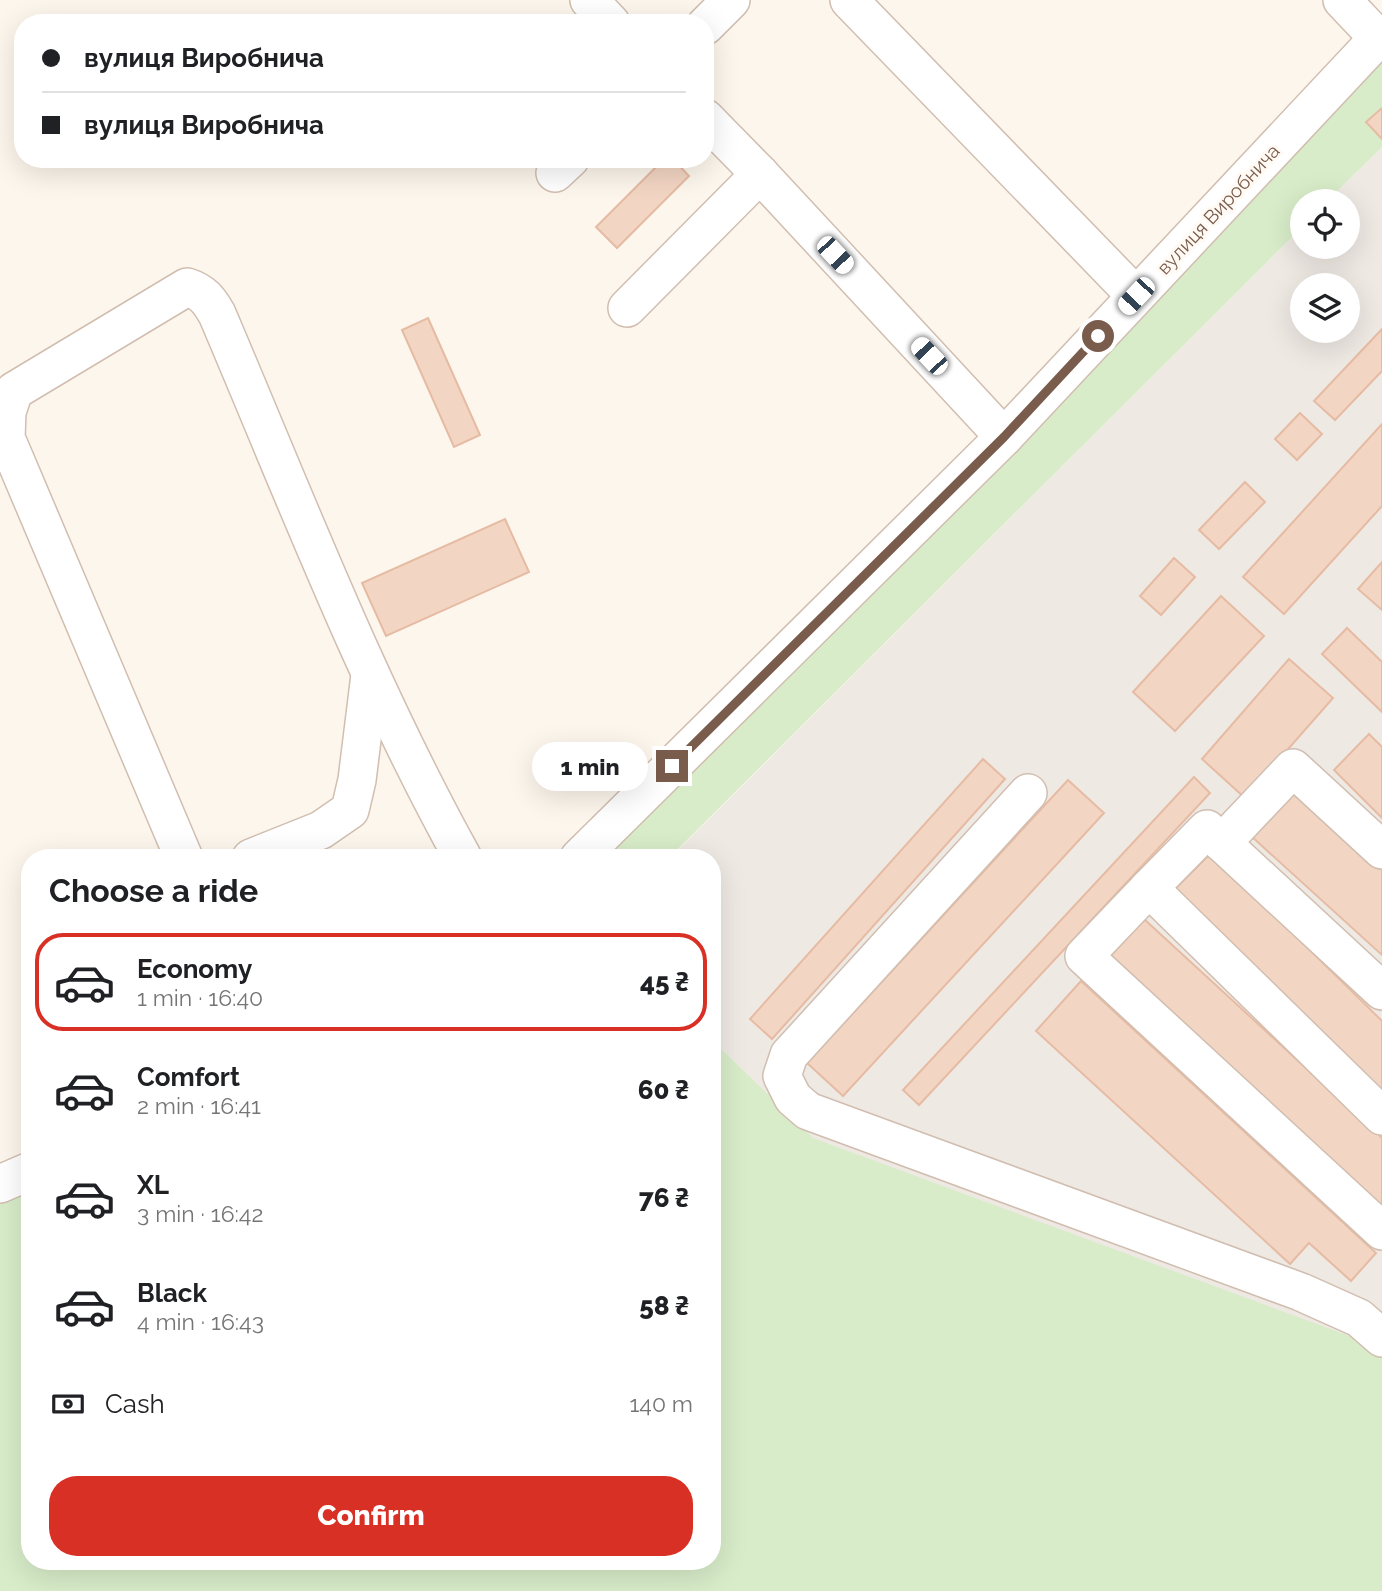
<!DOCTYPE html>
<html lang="en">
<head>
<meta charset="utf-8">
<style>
	body { margin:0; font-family:Raleway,sans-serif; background:#f2f2f2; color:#202124; height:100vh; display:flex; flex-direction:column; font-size:26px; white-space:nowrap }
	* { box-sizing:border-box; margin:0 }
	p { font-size:23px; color:#757577 }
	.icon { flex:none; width:38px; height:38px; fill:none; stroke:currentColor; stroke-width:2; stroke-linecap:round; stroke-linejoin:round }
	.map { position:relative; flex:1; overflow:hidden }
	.side { position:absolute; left:21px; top:849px; width:700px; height:721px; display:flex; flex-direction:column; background:#fff; border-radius:28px; box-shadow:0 7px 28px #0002 }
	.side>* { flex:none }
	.hud { position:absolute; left:14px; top:14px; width:700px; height:154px; border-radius:28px; box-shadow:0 7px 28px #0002; display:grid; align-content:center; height:154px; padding:0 28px; background:#fff }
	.controls { position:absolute; left:1290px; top:189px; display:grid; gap:14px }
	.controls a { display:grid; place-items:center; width:70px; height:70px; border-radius:50%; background:#fff; box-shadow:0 7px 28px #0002; font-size:35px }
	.end { position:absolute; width:32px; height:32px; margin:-16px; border:9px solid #7a5c4d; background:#fff; box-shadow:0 0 0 4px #fff }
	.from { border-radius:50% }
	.bubble { position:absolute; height:49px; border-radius:24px; background:#fff; box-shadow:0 7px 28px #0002; font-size:23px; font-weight:800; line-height:49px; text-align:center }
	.car { position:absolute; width:21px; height:42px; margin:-21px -10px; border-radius:9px; box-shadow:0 0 5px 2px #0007; background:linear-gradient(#fff 24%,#345 0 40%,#fff 0 76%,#345 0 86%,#fff 0) }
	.hud b { display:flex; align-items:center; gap:24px; height:66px; font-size:26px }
	.hud b+b { border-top:2px solid #e0e0e0 }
	.hud i { width:18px; height:18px; background:#202124 }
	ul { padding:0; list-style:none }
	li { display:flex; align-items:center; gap:21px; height:98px; margin:0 14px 10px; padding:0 14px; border:4px solid transparent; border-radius:28px }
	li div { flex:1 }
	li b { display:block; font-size:26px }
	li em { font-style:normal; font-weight:800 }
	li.on { border-color:#d93025 }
	li>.icon { width:63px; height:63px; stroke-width:1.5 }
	h2 { padding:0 28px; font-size:32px; line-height:84px }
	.pay { display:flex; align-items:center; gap:18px; height:77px; padding:0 28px; font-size:26px }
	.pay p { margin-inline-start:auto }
	.cta { display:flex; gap:14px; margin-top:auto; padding:14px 28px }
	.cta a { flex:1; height:80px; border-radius:28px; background:#d93025; color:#fff; font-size:28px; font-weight:800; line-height:80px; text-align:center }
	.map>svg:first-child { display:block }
</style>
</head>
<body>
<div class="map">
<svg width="1382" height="1591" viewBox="0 0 1382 1591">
	<rect width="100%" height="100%" fill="#fdf6ec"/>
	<path fill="#efe9e4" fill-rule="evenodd" d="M 1382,147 L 1382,1339 L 1374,1346 L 812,1138 L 712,1040 L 712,858 L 670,858 L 1302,227 L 1302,247 L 1348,247 L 1348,201 L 1327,201 ZM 1302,285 L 1348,285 L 1348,331 L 1302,331 Z"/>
	<g fill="#d8ecc9">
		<path d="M 1382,34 L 1382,147 L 1327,201 L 1302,201 L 1302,227 L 670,857 L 579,858 Z"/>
		<path d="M 712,1040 L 813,1138 L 1374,1345 L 1382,1339 L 1382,1591 L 0,1591 L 0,1184 L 30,1171 L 30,1561 L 712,1561 Z"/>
	</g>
	<g fill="#f3d5c3" stroke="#e6bba3" stroke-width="2">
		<path d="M 1382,108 L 1382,139 L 1366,122 Z"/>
		<path d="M 664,159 L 673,159 L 689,176 L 617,248 L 596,227 Z"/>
		<path d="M 428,318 L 480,435 L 454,447 L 402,330 Z"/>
		<path d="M 1382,329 L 1382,371 L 1335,420 L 1314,401 Z"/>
		<path d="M 1300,413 L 1322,434 L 1297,460 L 1275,439 Z"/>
		<path d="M 1382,424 L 1382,506 L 1284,614 L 1243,577 Z"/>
		<path d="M 1245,482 L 1265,502 L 1219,549 L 1199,530 Z"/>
		<path d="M 505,519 L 529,572 L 386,636 L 362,583 Z"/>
		<path d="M 1174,558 L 1195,577 L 1161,615 L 1140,596 Z"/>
		<path d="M 1382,562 L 1382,610 L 1358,589 Z"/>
		<path d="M 1221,596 L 1264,636 L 1175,731 L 1133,692 Z"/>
		<path d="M 1347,628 L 1382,662 L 1382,712 L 1322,654 Z"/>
		<path d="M 1289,659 L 1333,698 L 1245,798 L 1202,759 Z"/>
		<path d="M 1369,734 L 1382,747 L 1382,818 L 1334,770 Z"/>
		<path d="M 983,759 L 1005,779 L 772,1039 L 750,1019 Z"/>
		<path d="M 1194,777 L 1210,793 L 919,1105 L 903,1090 Z"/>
		<path d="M 1068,780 L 1104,813 L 843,1096 L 807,1063 Z"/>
		<path d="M 1295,786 L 1382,865 L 1382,955 L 1251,836 Z"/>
		<path d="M 1211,853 L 1382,1021 L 1382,1099 L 1172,892 Z"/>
		<path d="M 1144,919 L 1382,1138 L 1382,1217 L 1105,962 Z"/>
		<path d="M 1081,981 L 1376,1253 L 1351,1281 L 1309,1243 L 1290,1264 L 1036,1031 Z"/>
	</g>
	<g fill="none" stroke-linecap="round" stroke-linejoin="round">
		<defs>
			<g id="minor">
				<path d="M 589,0 L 611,23"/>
				<path d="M 849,0 L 1136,296"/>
				<path d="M 1342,0 L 1378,38"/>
				<path d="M 705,26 L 731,0"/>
				<path d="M 705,118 L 760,174 L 1004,437"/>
				<path d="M 555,173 L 570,159"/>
				<path d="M 627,308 L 760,174"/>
				<path d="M 1028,793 L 789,1055 L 782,1076 L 793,1098 L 808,1111 L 1301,1292 L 1359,1318 L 1382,1338"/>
				<path d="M 1222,843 L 1293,768 L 1382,850"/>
				<path d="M 184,858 L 6,438 L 7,412 L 14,391 L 187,287 C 203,292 209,300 217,314 C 295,497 366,683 463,858"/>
				<path d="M 251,858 L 321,830 L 350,810 L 357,780 L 370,675"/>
				<path d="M 579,858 L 1004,437 L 1382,34"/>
				<path d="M 1149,888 L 1207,829 L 1382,991"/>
				<path d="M 1382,1116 L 1149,888 L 1084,956 L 1382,1231"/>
				<path d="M 0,1184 L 30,1171"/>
			</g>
		</defs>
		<use href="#minor" stroke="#d1beb0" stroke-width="40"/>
		<use href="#minor" stroke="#fff" stroke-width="37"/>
	</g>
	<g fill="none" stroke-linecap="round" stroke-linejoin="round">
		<path stroke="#7a5c4d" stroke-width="9" d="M 672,766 L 1004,437 L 1098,336"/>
	</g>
	<g text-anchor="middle" stroke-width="6" stroke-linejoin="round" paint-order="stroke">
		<g font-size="19" fill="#7a5c4d" stroke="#fffaf3">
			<text transform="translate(1218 209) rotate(-47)" y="7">вулиця Виробнича</text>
		</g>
	</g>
</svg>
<div class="controls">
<a><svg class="icon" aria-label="locate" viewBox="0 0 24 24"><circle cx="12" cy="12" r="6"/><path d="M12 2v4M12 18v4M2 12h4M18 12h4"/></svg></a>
<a><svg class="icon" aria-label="layers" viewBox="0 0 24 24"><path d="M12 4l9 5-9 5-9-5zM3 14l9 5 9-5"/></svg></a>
</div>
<i class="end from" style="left:1098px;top:336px"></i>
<i class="end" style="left:672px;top:766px"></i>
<div class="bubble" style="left:532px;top:742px;width:116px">1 min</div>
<i class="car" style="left:835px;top:255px;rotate:137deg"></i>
<i class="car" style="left:1136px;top:296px;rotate:223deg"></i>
<i class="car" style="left:929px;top:356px;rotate:317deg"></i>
<div class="hud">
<b><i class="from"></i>вулиця Виробнича</b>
<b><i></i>вулиця Виробнича</b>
</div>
<section class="side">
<h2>Choose a ride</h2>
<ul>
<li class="on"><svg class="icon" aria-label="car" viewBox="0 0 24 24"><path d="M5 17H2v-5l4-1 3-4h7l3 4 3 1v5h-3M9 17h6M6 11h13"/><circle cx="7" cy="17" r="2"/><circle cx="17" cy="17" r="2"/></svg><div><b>Economy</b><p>1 min · 16:40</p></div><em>45 ₴</em></li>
<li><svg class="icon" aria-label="car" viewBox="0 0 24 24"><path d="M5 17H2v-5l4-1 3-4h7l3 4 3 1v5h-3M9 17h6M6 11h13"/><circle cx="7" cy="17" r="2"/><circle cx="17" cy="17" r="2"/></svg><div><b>Comfort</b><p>2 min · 16:41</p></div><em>60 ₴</em></li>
<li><svg class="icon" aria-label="car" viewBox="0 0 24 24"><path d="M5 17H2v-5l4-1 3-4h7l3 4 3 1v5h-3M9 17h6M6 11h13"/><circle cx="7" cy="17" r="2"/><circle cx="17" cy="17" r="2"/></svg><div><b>XL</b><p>3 min · 16:42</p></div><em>76 ₴</em></li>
<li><svg class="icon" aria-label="car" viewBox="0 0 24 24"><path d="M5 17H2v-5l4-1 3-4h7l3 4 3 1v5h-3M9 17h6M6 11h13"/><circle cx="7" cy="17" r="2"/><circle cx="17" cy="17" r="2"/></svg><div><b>Black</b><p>4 min · 16:43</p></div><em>58 ₴</em></li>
</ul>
<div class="pay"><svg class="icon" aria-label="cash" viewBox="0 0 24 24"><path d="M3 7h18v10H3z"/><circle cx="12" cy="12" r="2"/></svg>Cash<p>140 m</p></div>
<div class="cta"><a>Confirm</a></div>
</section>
</div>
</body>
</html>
